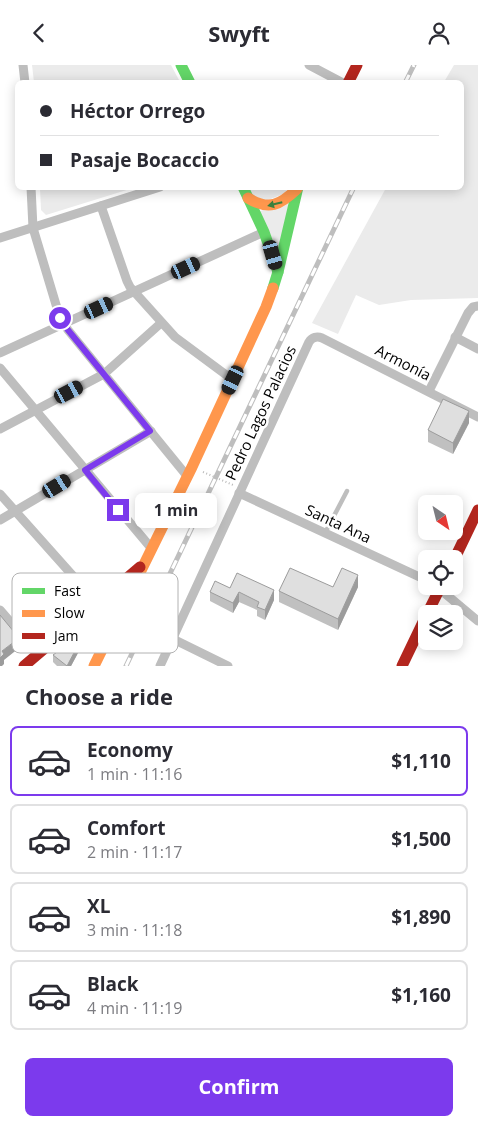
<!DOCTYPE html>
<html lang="en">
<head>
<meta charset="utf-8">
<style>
	body { margin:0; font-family:"Open Sans",sans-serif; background:#f2f2f3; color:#2b2b33; height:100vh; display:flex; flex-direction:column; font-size:19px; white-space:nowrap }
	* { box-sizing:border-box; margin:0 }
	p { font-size:16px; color:#7c7c81 }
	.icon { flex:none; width:28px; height:28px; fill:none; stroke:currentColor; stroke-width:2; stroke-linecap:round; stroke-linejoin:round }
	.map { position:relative; height:601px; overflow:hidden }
	.drawer { display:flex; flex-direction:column; background:#fff; flex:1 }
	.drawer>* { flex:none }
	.top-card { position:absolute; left:15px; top:15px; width:449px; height:110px; border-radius:8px; box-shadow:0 2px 12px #0003; display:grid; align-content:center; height:110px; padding:0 25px; background:#fff }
	.needle { width:32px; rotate:145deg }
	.tools { position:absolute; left:418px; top:430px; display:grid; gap:10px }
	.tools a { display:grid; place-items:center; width:45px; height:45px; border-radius:8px; background:#fff; box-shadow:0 2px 12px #0003; font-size:25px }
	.end { position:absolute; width:22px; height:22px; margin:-11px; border:6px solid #7c3aed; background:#fff; box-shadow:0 0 0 2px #fff }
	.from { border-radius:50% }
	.bubble { position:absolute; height:35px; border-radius:8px; background:#fff; box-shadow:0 2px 12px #0003; font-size:16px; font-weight:700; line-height:35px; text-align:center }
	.car { position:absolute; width:15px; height:30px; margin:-15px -8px; border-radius:6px; box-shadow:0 0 4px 1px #0007; background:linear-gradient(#222 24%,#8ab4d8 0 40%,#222 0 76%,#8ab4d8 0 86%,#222 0) }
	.top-card b { display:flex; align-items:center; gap:18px; height:48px; font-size:19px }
	.top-card b+b { border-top:1px solid #e1e1e2 }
	.top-card i { width:12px; height:12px; background:#2b2b33 }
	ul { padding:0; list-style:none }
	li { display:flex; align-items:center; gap:15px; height:70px; margin:0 10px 8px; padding:0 15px; border:2px solid #e1e1e2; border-radius:8px }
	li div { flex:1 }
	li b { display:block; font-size:19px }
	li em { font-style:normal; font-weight:700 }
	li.on { border-color:#7c3aed }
	li>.icon { width:45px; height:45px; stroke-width:1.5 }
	h2 { padding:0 25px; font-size:22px; line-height:60px }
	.cta { display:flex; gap:10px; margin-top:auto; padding:10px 25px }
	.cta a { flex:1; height:58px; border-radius:8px; background:#7c3aed; color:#fff; font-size:20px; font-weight:700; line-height:58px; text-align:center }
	header { display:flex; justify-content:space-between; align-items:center; height:65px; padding:0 25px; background:#fff; font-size:22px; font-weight:700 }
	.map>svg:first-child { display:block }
</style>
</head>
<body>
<header><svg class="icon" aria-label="back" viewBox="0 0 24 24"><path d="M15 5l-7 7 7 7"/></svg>Swyft<svg class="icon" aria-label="person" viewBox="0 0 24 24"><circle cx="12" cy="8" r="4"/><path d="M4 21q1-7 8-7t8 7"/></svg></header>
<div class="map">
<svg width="478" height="601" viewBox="0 0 478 601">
	<rect width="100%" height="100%" fill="#fff"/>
	<g fill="#ebebeb">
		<path d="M 32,0 L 171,0 L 180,17 L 34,17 Z"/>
		<path d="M 454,0 L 478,0 L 478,233 L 411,235 L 379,240 L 356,230 L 338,269 L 312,258 L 386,123 L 461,122 L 461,18 L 444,17 Z"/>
		<path d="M 40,123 L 40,122 L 133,123 L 46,150 L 41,145 Z"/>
		<path d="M 244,123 L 289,123 L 283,129 L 261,138 Z"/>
		<path d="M 289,137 L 279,187 L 275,184 L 260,146 Z"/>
	</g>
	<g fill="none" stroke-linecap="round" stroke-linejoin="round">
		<path stroke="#b9b9b9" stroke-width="2" stroke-dasharray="1 2.5" stroke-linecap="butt" d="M 203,407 L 233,420"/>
		<path stroke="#bebebe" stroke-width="4.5" d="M 325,468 L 347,426"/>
		<g stroke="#bebebe" stroke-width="9">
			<path d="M 23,0 L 25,18"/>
			<path d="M 309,0 L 343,18"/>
			<path d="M 31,122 L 33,163 L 60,253 L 68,265 L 187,411"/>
			<path d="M 101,141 L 127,216 L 130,222 L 175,272 L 233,315"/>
			<path d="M 0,173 L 160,122"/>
			<path d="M 455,272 L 478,284"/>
			<path d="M 0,288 L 264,167"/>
			<path d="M 0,303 L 152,484"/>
			<path d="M 429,326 L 468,248 L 473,242 L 478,241"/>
			<path d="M 0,364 L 104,309 L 161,258"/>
			<path d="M 239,428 L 426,515"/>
			<path d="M 0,429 L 98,539"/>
			<path d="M 0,455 L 151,366"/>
			<path d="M 436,521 L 478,556"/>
			<path d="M 0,545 L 38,589"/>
			<path d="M 173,574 L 228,601"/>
			<path d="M 160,601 L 309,277 C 312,272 317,271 322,273 L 478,352"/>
		</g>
		<g stroke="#63d668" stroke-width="11">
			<path d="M 181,0 L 190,18"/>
			<path d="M 243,122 L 264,167 L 278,207"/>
			<path d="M 273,223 L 278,207 L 298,122"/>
		</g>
		<g stroke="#ff974d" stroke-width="11">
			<path d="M 248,133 C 269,146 280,140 297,124"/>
			<path d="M 94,601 L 192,402 L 266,242 L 273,223"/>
		</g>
		<g stroke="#b3261e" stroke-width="11">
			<path d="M 348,18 L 357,0"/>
			<path d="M 454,495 L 478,445"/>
			<path d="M 427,549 L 441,521"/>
			<path d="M 24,601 L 140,502"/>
			<path d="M 402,601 L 426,551"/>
		</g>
		<defs>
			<g id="rail">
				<path d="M 405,18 L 414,0"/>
				<path d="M 126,601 L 354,122"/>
			</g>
		</defs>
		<use href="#rail" stroke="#bebebe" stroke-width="5"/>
		<use href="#rail" stroke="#fff" stroke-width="3" stroke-dasharray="9" stroke-linecap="butt"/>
	</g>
	<g fill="#c0c0c0">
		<path d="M 469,358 L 453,389 L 428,377 L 428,365 Z"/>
		<path d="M 333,522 L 358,522 L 338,565 L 279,537 L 279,526 Z"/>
		<path d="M 230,523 L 274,535 L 265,555 L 257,551 L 257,545 L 239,537 L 233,548 L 210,536 L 210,527 Z"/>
		<path d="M 85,575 L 71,601 L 57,601 L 53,597 L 53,590 Z"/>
	</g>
	<g fill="#9c9c9c">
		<path d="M 469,346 L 469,358 L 453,389 L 453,378 Z"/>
		<path d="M 358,510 L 358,522 L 338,565 L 338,554 Z"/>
		<path d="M 274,525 L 274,535 L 265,555 L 265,545 Z"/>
		<path d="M 239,527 L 239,537 L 233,548 L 233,538 Z"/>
		<path d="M 85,567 L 85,575 L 71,601 L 67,601 Z"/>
		<path d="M 19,573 L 19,583 L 4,595 L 4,599 L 2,601 L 0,601 L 0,593 L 2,586 Z"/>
	</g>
	<g fill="#dfdfdf" stroke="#9c9c9c">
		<path d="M 443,334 L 469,346 L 453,378 L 428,365 Z"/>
		<path d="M 290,503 L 333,522 L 342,503 L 358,510 L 338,554 L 279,526 Z"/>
		<path d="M 237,508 L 274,525 L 265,545 L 257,542 L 259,537 L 239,527 L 233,538 L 210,527 L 215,516 L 230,523 Z"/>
		<path d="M 0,550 L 19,573 L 2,586 L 4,589 L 0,593 Z"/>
		<path d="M 85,567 L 67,601 L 53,590 Z"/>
	</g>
	<defs><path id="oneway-solid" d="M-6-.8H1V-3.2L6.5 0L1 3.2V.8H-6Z" transform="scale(1.25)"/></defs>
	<use fill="#3b803e" href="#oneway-solid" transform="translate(275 139) rotate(166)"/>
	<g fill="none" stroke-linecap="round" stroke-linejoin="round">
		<path stroke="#7c3aed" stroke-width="6" d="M 60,253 L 68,265 L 150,366 L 85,405 L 118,445"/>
	</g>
	<g text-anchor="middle" stroke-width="5" stroke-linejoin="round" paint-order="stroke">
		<g font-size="15" fill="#000" stroke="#fff">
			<text transform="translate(403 298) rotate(27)" y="5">Armonía</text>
			<text transform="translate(261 348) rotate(-65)" y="5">Pedro Lagos Palacios</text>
			<text transform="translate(338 459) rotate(25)" y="5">Santa Ana</text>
		</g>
	</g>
	<rect x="12" y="508" width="166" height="80" rx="8" fill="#fff" stroke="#b2b2b2" stroke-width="1"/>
	<rect x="22" y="523" width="23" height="6" fill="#63d668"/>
	<rect x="22" y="545" width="23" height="7" fill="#ff974d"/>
	<rect x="22" y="568" width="23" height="6" fill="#b3261e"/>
	<g font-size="14" fill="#000">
		<text x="54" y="531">Fast</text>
		<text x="54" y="553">Slow</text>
		<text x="54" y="576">Jam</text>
	</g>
</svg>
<div class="tools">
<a><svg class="needle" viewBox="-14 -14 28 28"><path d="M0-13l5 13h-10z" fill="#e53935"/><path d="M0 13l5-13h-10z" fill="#7c7c81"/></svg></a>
<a><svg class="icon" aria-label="locate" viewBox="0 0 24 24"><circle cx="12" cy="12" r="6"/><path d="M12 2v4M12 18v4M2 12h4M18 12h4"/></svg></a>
<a><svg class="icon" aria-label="layers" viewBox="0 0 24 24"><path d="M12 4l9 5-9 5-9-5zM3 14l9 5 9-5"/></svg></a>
</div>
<i class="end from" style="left:60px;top:253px"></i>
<i class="end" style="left:118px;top:445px"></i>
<div class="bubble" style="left:135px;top:428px;width:82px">1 min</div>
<i class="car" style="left:273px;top:190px;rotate:164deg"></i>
<i class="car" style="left:186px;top:203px;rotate:65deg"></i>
<i class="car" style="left:99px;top:243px;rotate:65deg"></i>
<i class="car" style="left:233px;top:315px;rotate:205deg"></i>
<i class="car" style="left:69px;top:327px;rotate:62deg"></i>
<i class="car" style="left:57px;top:421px;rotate:59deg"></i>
<div class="top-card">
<b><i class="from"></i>Héctor Orrego</b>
<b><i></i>Pasaje Bocaccio</b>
</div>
</div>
<section class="drawer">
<h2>Choose a ride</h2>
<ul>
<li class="on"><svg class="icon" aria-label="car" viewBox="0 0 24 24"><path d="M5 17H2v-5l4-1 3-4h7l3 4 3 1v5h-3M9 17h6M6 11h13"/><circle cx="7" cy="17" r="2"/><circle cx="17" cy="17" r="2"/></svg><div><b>Economy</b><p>1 min · 11:16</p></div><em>$1,110</em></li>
<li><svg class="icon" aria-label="car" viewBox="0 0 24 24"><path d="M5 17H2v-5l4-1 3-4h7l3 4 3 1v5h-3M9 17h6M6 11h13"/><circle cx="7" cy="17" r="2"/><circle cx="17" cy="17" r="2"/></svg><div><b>Comfort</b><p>2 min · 11:17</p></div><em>$1,500</em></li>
<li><svg class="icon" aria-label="car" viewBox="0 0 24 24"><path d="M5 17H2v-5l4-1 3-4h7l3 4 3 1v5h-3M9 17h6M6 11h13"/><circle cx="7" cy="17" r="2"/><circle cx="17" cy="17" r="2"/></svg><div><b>XL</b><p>3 min · 11:18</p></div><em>$1,890</em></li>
<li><svg class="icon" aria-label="car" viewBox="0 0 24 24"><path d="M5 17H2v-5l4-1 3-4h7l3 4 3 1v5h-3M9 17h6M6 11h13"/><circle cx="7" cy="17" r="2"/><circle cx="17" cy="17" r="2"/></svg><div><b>Black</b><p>4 min · 11:19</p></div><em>$1,160</em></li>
</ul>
<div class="cta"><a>Confirm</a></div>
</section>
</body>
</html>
